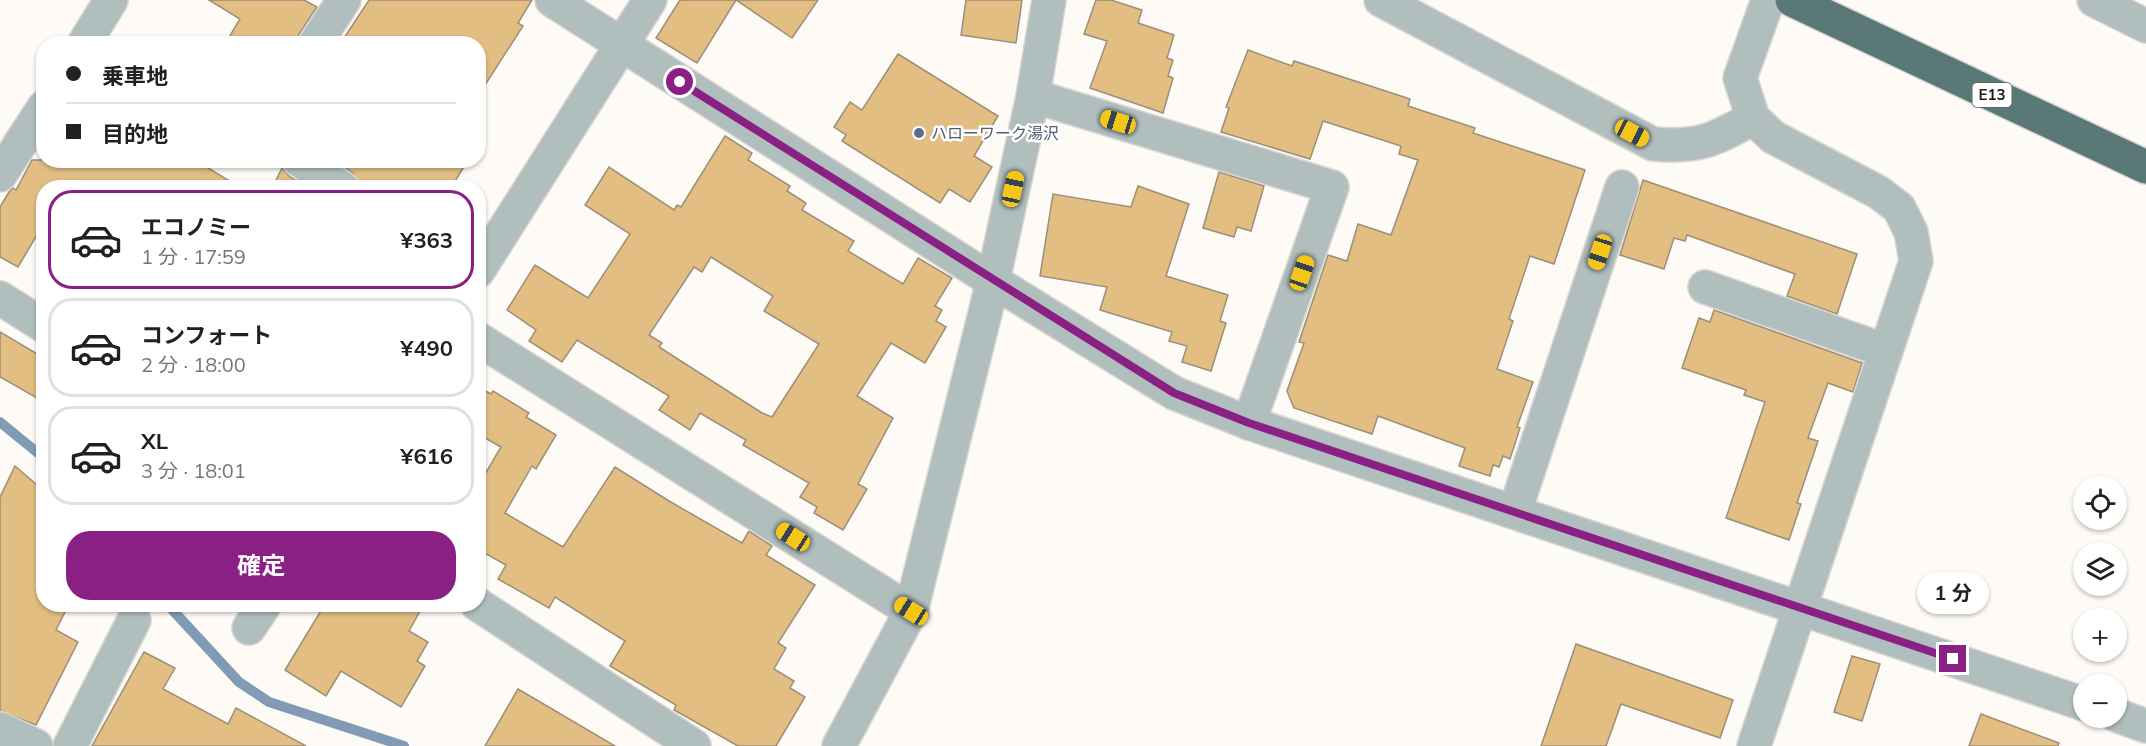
<!DOCTYPE html>
<html lang="ja">
<head>
<meta charset="utf-8">
<style>
	body { margin:0; font-family:Mulish,"Noto Sans JP",sans-serif; background:#f6f6f6; color:#202124; height:100vh; display:flex; flex-direction:column; font-size:22px; white-space:nowrap }
	* { box-sizing:border-box; margin:0 }
	p { font-size:20px; color:#757577 }
	.icon { flex:none; width:33px; height:33px; fill:none; stroke:currentColor; stroke-width:2; stroke-linecap:round; stroke-linejoin:round }
	.map { position:relative; flex:1; overflow:hidden }
	.panel { position:absolute; left:36px; top:180px; width:450px; height:432px; display:flex; flex-direction:column; background:#fff; border-radius:24px; box-shadow:0 2px 4px #0004 }
	.panel>* { flex:none }
	.hud { position:absolute; left:36px; top:36px; width:450px; height:132px; border-radius:24px; box-shadow:0 2px 4px #0004; display:grid; align-content:center; height:132px; padding:0 30px; background:#fff }
	.tools { position:absolute; left:2073px; top:476px; display:grid; gap:12px }
	.tools a { display:grid; place-items:center; width:54px; height:54px; border-radius:50%; background:#fff; box-shadow:0 2px 4px #0004; font-size:30px }
	.end { position:absolute; width:27px; height:27px; margin:-14px; border:8px solid #8a1f84; background:#fff; box-shadow:0 0 0 3px #fff }
	.from { border-radius:50% }
	.bubble { position:absolute; height:42px; border-radius:21px; background:#fff; box-shadow:0 2px 4px #0004; font-size:20px; font-weight:700; line-height:42px; text-align:center }
	.car { position:absolute; width:18px; height:36px; margin:-18px -9px; border-radius:8px; box-shadow:0 0 4px 2px #0007; background:linear-gradient(#f5c518 24%,#345 0 40%,#f5c518 0 76%,#345 0 86%,#f5c518 0) }
	.hud b { display:flex; align-items:center; gap:21px; height:57px; font-size:22px }
	.hud b+b { border-top:2px solid #e0e0e0 }
	.hud i { width:15px; height:15px; background:#202124 }
	ul { padding:10px 0 0; list-style:none }
	li { display:flex; align-items:center; gap:18px; height:99px; margin:0 12px 9px; padding:0 18px; border:3px solid #e0e0e0; border-radius:24px }
	li div { flex:1 }
	li b { display:block; font-size:22px }
	li em { font-style:normal; font-weight:700 }
	li.on { border-color:#8a1f84 }
	li>.icon { width:54px; height:54px; stroke-width:1.5 }
	.cta { display:flex; gap:12px; margin-top:auto; padding:12px 30px }
	.cta a { flex:1; height:69px; border-radius:24px; background:#8a1f84; color:#fff; font-size:24px; font-weight:700; line-height:69px; text-align:center }
	.map>svg:first-child { display:block }
</style>
</head>
<body>
<div class="map">
<svg width="2146" height="746" viewBox="0 0 2146 746">
	<rect width="100%" height="100%" fill="#fefbf6"/>
	<g fill="none" stroke-linecap="round" stroke-linejoin="round">
		<g stroke="#819bb4" stroke-width="10">
			<path d="M 0,422 L 44,458"/>
			<path d="M 167,604 L 239,682 L 269,702 L 404,746"/>
		</g>
	</g>
	<g fill="#e2be82" stroke="#9c8e79" stroke-width="1.5" fill-rule="evenodd">
		<path d="M 209,0 L 304,0 L 317,7 L 299,34 L 296,44 L 225,44 L 240,19 Z"/>
		<path d="M 369,0 L 532,0 L 518,23 L 523,26 L 478,96 L 478,44 L 340,44 Z"/>
		<path d="M 680,0 L 818,0 L 792,38 L 736,0 L 697,63 L 656,38 Z"/>
		<path d="M 966,0 L 1022,0 L 1016,43 L 961,35 Z"/>
		<path d="M 1096,0 L 1111,0 L 1142,10 L 1138,23 L 1174,35 L 1167,58 L 1173,60 L 1168,76 L 1173,78 L 1163,113 L 1090,88 L 1107,41 L 1084,34 Z"/>
		<path d="M 1248,50 L 1292,66 L 1294,61 L 1410,99 L 1408,106 L 1475,128 L 1473,133 L 1585,170 L 1554,264 L 1530,256 L 1509,319 L 1513,321 L 1497,369 L 1533,382 L 1517,427 L 1520,428 L 1510,459 L 1503,456 L 1499,467 L 1493,465 L 1490,476 L 1459,466 L 1465,448 L 1378,416 L 1372,434 L 1294,408 L 1287,391 L 1304,343 L 1299,342 L 1328,255 L 1347,261 L 1358,224 L 1391,235 L 1418,160 L 1399,154 L 1401,146 L 1323,121 L 1310,159 L 1221,132 L 1229,108 L 1226,107 Z"/>
		<path d="M 898,54 L 998,116 L 974,156 L 992,167 L 970,202 L 949,189 L 940,203 L 842,141 L 846,135 L 834,127 L 850,102 L 862,110 Z"/>
		<path d="M 725,136 L 752,153 L 748,160 L 790,186 L 787,191 L 806,203 L 802,210 L 854,241 L 848,251 L 903,284 L 918,258 L 952,278 L 935,306 L 942,310 L 936,321 L 946,327 L 925,363 L 891,343 L 857,396 L 893,418 L 858,484 L 867,489 L 843,530 L 814,513 L 817,507 L 800,497 L 809,483 L 743,445 L 746,440 L 700,413 L 690,430 L 659,410 L 669,396 L 577,340 L 562,362 L 529,341 L 536,330 L 507,310 L 535,265 L 588,298 L 630,234 L 585,205 L 609,167 L 674,210 L 677,205 L 681,207 ZM 711,257 L 773,296 L 764,311 L 819,344 L 772,417 L 762,413 L 659,347 L 662,343 L 649,335 L 694,267 L 702,272 Z"/>
		<path d="M 32,160 L 195,160 L 241,188 L 69,188 L 65,185 L 64,188 L 44,188 L 44,223 L 18,267 L 0,257 L 0,207 L 9,192 L 13,188 L 16,190 Z"/>
		<path d="M 334,160 L 468,160 L 451,188 L 360,188 L 353,173 Z"/>
		<path d="M 282,168 L 289,176 L 307,188 L 272,188 Z"/>
		<path d="M 1219,172 L 1264,186 L 1251,231 L 1237,227 L 1234,237 L 1203,228 Z"/>
		<path d="M 1643,180 L 1857,254 L 1837,314 L 1787,296 L 1795,274 L 1687,235 L 1685,241 L 1674,238 L 1664,269 L 1620,255 Z"/>
		<path d="M 1138,186 L 1189,204 L 1166,276 L 1228,295 L 1220,321 L 1226,323 L 1211,371 L 1182,362 L 1187,346 L 1169,341 L 1172,332 L 1100,310 L 1107,287 L 1040,276 L 1053,194 L 1131,207 Z"/>
		<path d="M 1714,310 L 1862,363 L 1853,392 L 1828,383 L 1808,438 L 1818,441 L 1797,503 L 1801,504 L 1789,540 L 1726,518 L 1765,402 L 1744,395 L 1746,390 L 1682,368 L 1699,318 L 1710,322 Z"/>
		<path d="M 0,332 L 44,358 L 44,402 L 0,377 Z"/>
		<path d="M 478,387 L 491,394 L 493,391 L 529,413 L 526,417 L 556,435 L 536,469 L 532,466 L 505,513 L 563,547 L 615,467 L 669,501 L 742,543 L 749,531 L 772,546 L 766,555 L 815,585 L 778,643 L 786,648 L 774,669 L 794,681 L 790,688 L 805,697 L 776,746 L 738,746 L 674,710 L 676,705 L 610,666 L 625,641 L 555,597 L 549,608 L 498,579 L 506,565 L 483,552 L 478,561 L 478,486 L 501,447 L 478,434 Z"/>
		<path d="M 15,466 L 44,491 L 44,604 L 69,604 L 56,630 L 78,642 L 36,725 L 0,711 L 0,497 Z"/>
		<path d="M 325,604 L 424,604 L 409,631 L 428,642 L 417,661 L 425,666 L 401,707 L 341,671 L 326,696 L 285,670 Z"/>
		<path d="M 1576,644 L 1733,700 L 1720,738 L 1621,704 L 1606,746 L 1541,746 Z"/>
		<path d="M 144,652 L 175,668 L 163,689 L 228,724 L 236,708 L 306,746 L 92,746 Z"/>
		<path d="M 1852,656 L 1880,664 L 1862,721 L 1834,712 Z"/>
		<path d="M 518,689 L 615,746 L 485,746 Z"/>
		<path d="M 1981,714 L 2059,743 L 2058,746 L 1969,746 Z"/>
	</g>
	<g fill="none" stroke-linecap="round" stroke-linejoin="round">
		<defs>
			<g id="minor">
				<path d="M 552,0 L 993,281 L 1174,393 L 1249,423 L 2084,704"/>
				<path d="M 1381,0 L 1653,144 C 1699,148 1714,140 1753,118"/>
				<path d="M 2094,0 L 2146,26"/>
				<path d="M 84,44 L 111,0"/>
				<path d="M 315,44 L 344,0"/>
				<path d="M 1033,96 L 1332,187 L 1249,423"/>
				<path d="M 299,160 L 342,188"/>
				<path d="M 0,175 L 44,107"/>
				<path d="M 478,271 L 650,0"/>
				<path d="M 1705,287 L 1886,351"/>
				<path d="M 0,298 L 44,326"/>
				<path d="M 478,339 L 911,611"/>
				<path d="M 1515,511 L 1622,187"/>
				<path d="M 477,604 L 694,746"/>
				<path d="M 249,628 L 265,604"/>
				<path d="M 2116,715 L 2146,726"/>
				<path d="M 0,729 L 36,746"/>
				<path d="M 70,746 L 134,620"/>
				<path d="M 839,746 L 911,611 L 993,281 L 1033,96 L 1049,0"/>
				<path d="M 1754,746 L 1916,261 L 1911,232 L 1899,208 L 1878,192 L 1773,137 L 1753,118 L 1740,78 L 1768,0"/>
			</g>
			<path id="highway" d="M 1792,0 L 2146,167"/>
		</defs>
		<use href="#minor" stroke="#dad7d2" stroke-width="36"/>
		<use href="#highway" stroke="#dad7d2" stroke-width="36"/>
		<use href="#minor" stroke="#b0bebe" stroke-width="33"/>
		<use href="#highway" stroke="#5a7878" stroke-width="33"/>
	</g>
	<g fill="none" stroke-linecap="round" stroke-linejoin="round">
		<path stroke="#8a1f84" stroke-width="8" d="M 680,82 L 1174,393 L 1249,423 L 1953,659"/>
	</g>
	<circle fill="#5c6f8a" stroke="#fff" stroke-width="2" cx="919" cy="133" r="6"/>
	<g text-anchor="middle" stroke-width="5" stroke-linejoin="round" paint-order="stroke">
		<rect fill="#fff" stroke="#625f59" stroke-width="1.5" x="1972.5" y="83" width="39" height="24" rx="4.5"/>
		<g font-size="15" font-weight="bold" fill="#1f1a12">
			<text x="1992" y="100">E13</text>
		</g>
		<g font-size="16" fill="#4e5e75" stroke="#fff" text-anchor="start">
			<text x="931" y="139">ハローワーク湯沢</text>
		</g>
	</g>
</svg>
<div class="tools">
<a><svg class="icon" aria-label="locate" viewBox="0 0 24 24"><circle cx="12" cy="12" r="6"/><path d="M12 2v4M12 18v4M2 12h4M18 12h4"/></svg></a>
<a><svg class="icon" aria-label="layers" viewBox="0 0 24 24"><path d="M12 4l9 5-9 5-9-5zM3 14l9 5 9-5"/></svg></a>
<a>+</a>
<a>−</a>
</div>
<i class="end from" style="left:680px;top:82px"></i>
<i class="end" style="left:1953px;top:659px"></i>
<div class="bubble" style="left:1917px;top:572px;width:72px">1 分</div>
<i class="car" style="left:1118px;top:122px;rotate:287deg"></i>
<i class="car" style="left:1632px;top:133px;rotate:118deg"></i>
<i class="car" style="left:1013px;top:189px;rotate:12deg"></i>
<i class="car" style="left:1600px;top:252px;rotate:198deg"></i>
<i class="car" style="left:1302px;top:273px;rotate:19deg"></i>
<i class="car" style="left:793px;top:537px;rotate:302deg"></i>
<i class="car" style="left:911px;top:611px;rotate:302deg"></i>
<div class="hud">
<b><i class="from"></i>乗車地</b>
<b><i></i>目的地</b>
</div>
<section class="panel">
<ul>
<li class="on"><svg class="icon" aria-label="car" viewBox="0 0 24 24"><path d="M5 17H2v-5l4-1 3-4h7l3 4 3 1v5h-3M9 17h6M6 11h13"/><circle cx="7" cy="17" r="2"/><circle cx="17" cy="17" r="2"/></svg><div><b>エコノミー</b><p>1 分 · 17:59</p></div><em>¥363</em></li>
<li><svg class="icon" aria-label="car" viewBox="0 0 24 24"><path d="M5 17H2v-5l4-1 3-4h7l3 4 3 1v5h-3M9 17h6M6 11h13"/><circle cx="7" cy="17" r="2"/><circle cx="17" cy="17" r="2"/></svg><div><b>コンフォート</b><p>2 分 · 18:00</p></div><em>¥490</em></li>
<li><svg class="icon" aria-label="car" viewBox="0 0 24 24"><path d="M5 17H2v-5l4-1 3-4h7l3 4 3 1v5h-3M9 17h6M6 11h13"/><circle cx="7" cy="17" r="2"/><circle cx="17" cy="17" r="2"/></svg><div><b>XL</b><p>3 分 · 18:01</p></div><em>¥616</em></li>
</ul>
<div class="cta"><a>確定</a></div>
</section>
</div>
</body>
</html>
